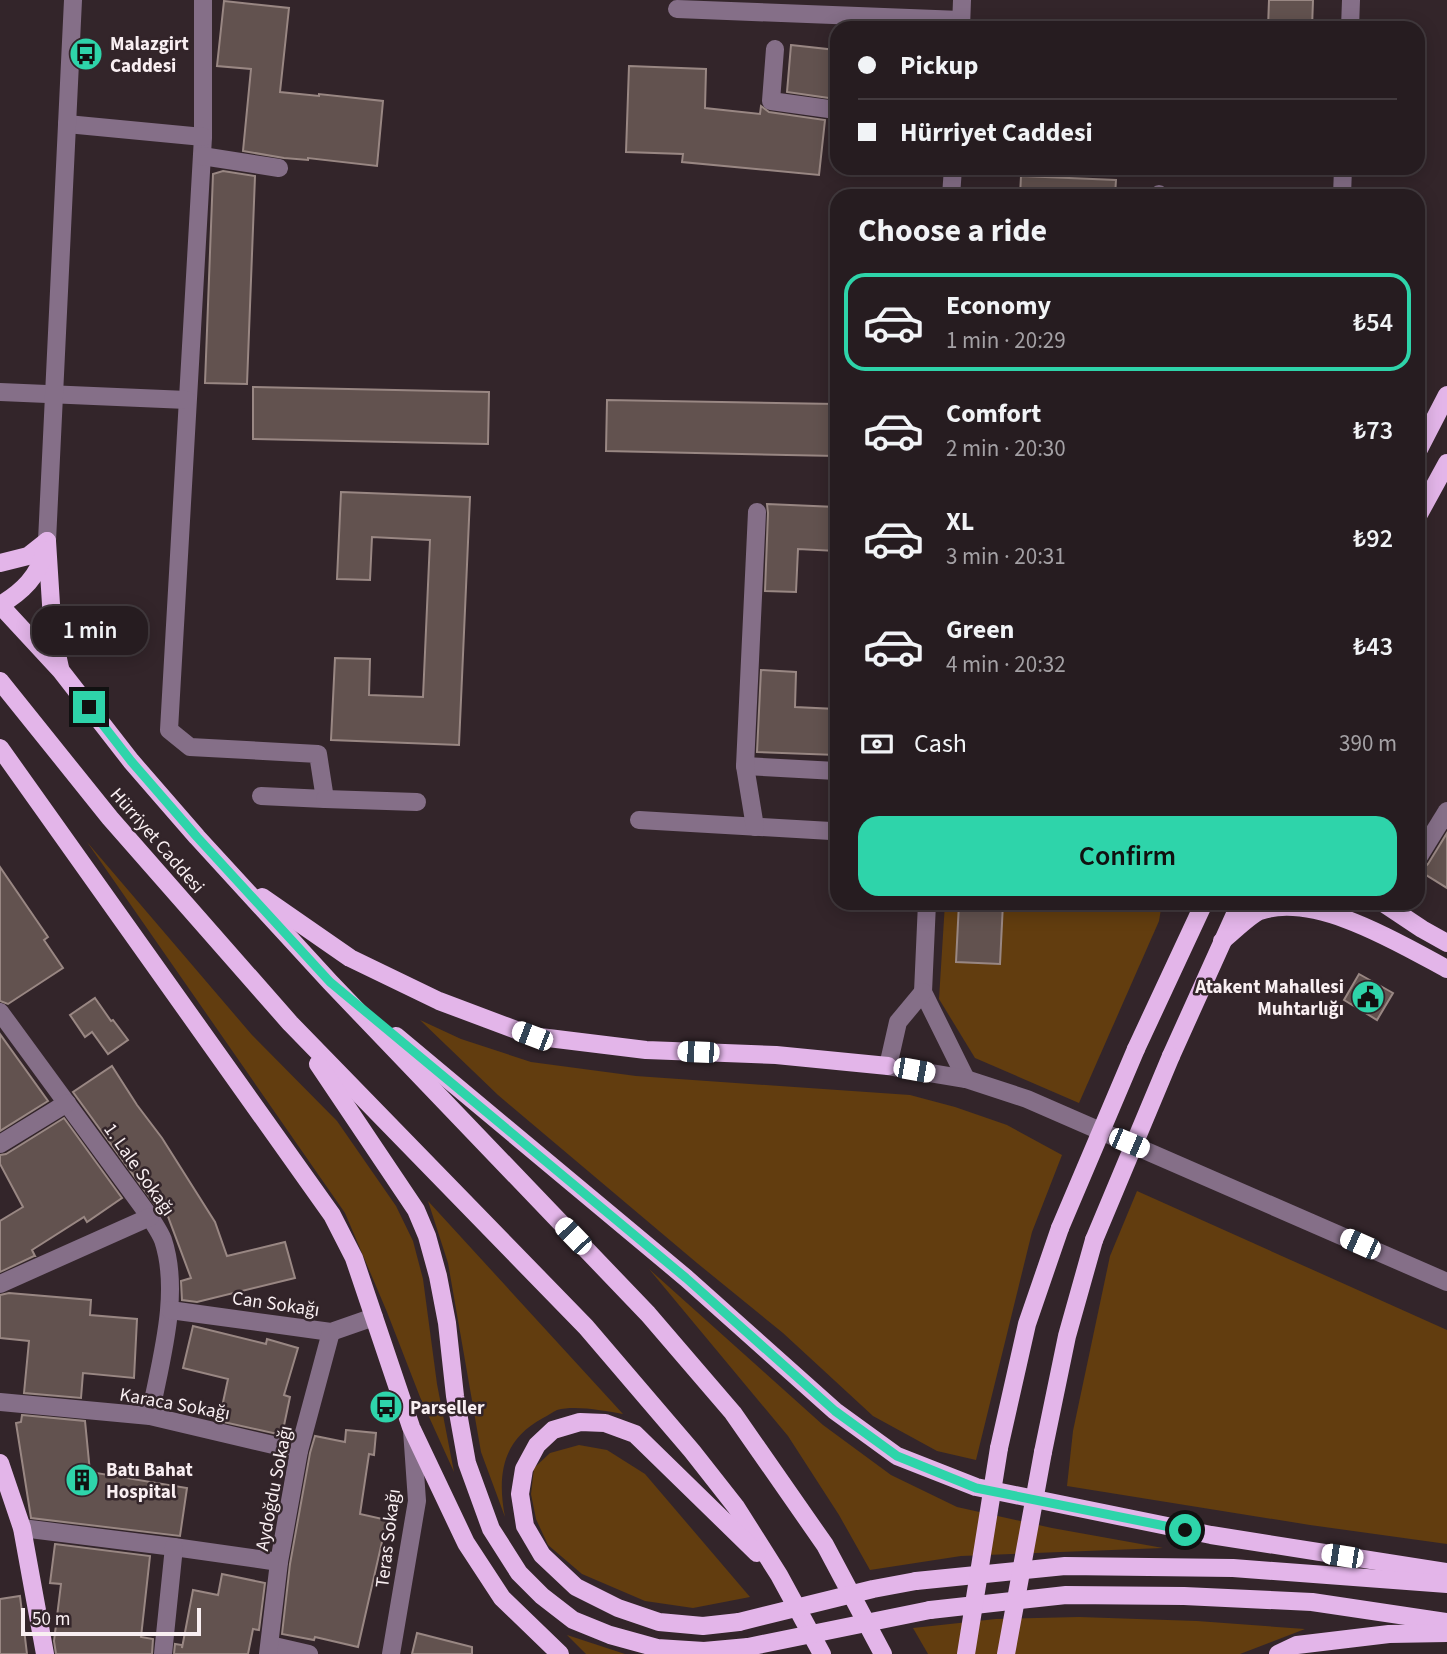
<!DOCTYPE html>
<html lang="en">
<head>
<meta charset="utf-8">
<style>
	body { margin:0; font-family:"Source Sans 3",sans-serif; background:#32292d; color:#f1f3f6; height:100vh; display:flex; flex-direction:column; font-size:26px; white-space:nowrap }
	* { box-sizing:border-box; margin:0 }
	p { font-size:23px; color:#a4a1a5 }
	.icon { flex:none; width:38px; height:38px; fill:none; stroke:currentColor; stroke-width:2; stroke-linecap:round; stroke-linejoin:round }
	.map { position:relative; flex:1; overflow:hidden }
	.panel { position:absolute; left:830px; top:189px; width:595px; height:721px; display:flex; flex-direction:column; background:#261c20; border-radius:21px; box-shadow:0 4px 18px #0003,0 0 0 2px #423a3e }
	.panel>* { flex:none }
	.guide { position:absolute; left:830px; top:21px; width:595px; height:154px; border-radius:21px; box-shadow:0 4px 18px #0003,0 0 0 2px #423a3e; display:grid; align-content:center; height:154px; padding:0 28px; background:#261c20 }
	.scale { position:absolute; left:21px; bottom:18px; width:180px; box-sizing:border-box; padding-left:7px; border:4px solid #f9eff2; border-top:0; font-size:19px; line-height:24px; white-space:nowrap; color:#f9eff2; -webkit-text-stroke:5px #33252a; paint-order:stroke }
	.end { position:absolute; width:32px; height:32px; margin:-16px; border:9px solid #2ed4aa; background:#111; box-shadow:0 0 0 4px #111 }
	.from { border-radius:50% }
	.bubble { position:absolute; height:49px; border-radius:21px; background:#261c20; box-shadow:0 4px 18px #0003,0 0 0 2px #423a3e; font-size:23px; font-weight:600; line-height:49px; text-align:center }
	.car { position:absolute; width:21px; height:42px; margin:-21px -10px; border-radius:9px; box-shadow:0 0 5px 2px #0007; background:linear-gradient(#fff 24%,#345 0 40%,#fff 0 76%,#345 0 86%,#fff 0) }
	.guide b { display:flex; align-items:center; gap:24px; height:66px; font-size:26px }
	.guide b+b { border-top:2px solid #423a3e }
	.guide i { width:18px; height:18px; background:#f1f3f6 }
	ul { padding:0; list-style:none }
	li { display:flex; align-items:center; gap:21px; height:98px; margin:0 14px 10px; padding:0 14px; border:4px solid transparent; border-radius:21px }
	li div { flex:1 }
	li b { display:block; font-size:26px }
	li em { font-style:normal; font-weight:600 }
	li.selected { border-color:#2ed4aa }
	li>.icon { width:63px; height:63px; stroke-width:1.5 }
	h2 { padding:0 28px; font-size:32px; line-height:84px }
	.pay { display:flex; align-items:center; gap:18px; height:77px; padding:0 28px; font-size:26px }
	.pay p { margin-inline-start:auto }
	.cta { display:flex; gap:14px; margin-top:auto; padding:14px 28px }
	.cta a { flex:1; height:80px; border-radius:21px; background:#2ed4aa; color:#111; font-size:28px; font-weight:600; line-height:80px; text-align:center }
	.map>svg:first-child { display:block }
</style>
</head>
<body>
<div class="map">
<svg width="1447" height="1654" viewBox="0 0 1447 1654">
	<rect width="100%" height="100%" fill="#33252a"/>
	<g fill="#623d0f">
		<path d="M 87,842 L 252,1035 L 337,1121 L 396,1206 L 413,1241 L 423,1279 L 437,1384 L 454,1472 L 420,1397 L 387,1312 L 345,1213 Z"/>
		<path d="M 945,903 L 1162,903 L 1159,921 L 1079,1103 L 975,1058 L 939,999 Z"/>
		<path d="M 420,1020 L 461,1039 L 531,1062 L 636,1076 L 910,1095 L 955,1107 L 1007,1125 L 1062,1155 L 1032,1232 L 976,1460 L 937,1451 L 873,1416 L 783,1333 L 697,1263 L 498,1095 Z"/>
		<path d="M 1137,1191 L 1447,1330 L 1447,1544 L 1310,1525 L 1067,1486 L 1073,1431 L 1110,1256 Z"/>
		<path d="M 428,1201 L 623,1414 C 604,1411 576,1405 557,1410 C 553,1412 547,1416 543,1418 C 502,1440 497,1475 505,1517 L 481,1452 L 448,1263 Z"/>
		<path d="M 649,1269 L 823,1425 L 891,1475 L 957,1507 L 1052,1528 L 1163,1548 L 961,1556 L 870,1570 L 839,1515 L 788,1436 Z"/>
		<path d="M 579,1445 L 607,1450 L 645,1474 L 750,1597 L 693,1608 L 645,1601 L 582,1574 L 548,1545 L 536,1519 L 531,1494 L 534,1468 L 550,1453 Z"/>
		<path d="M 1079,1617 L 1197,1621 L 1305,1629 L 1240,1654 L 928,1654 L 913,1628 L 996,1619 Z"/>
		<path d="M 567,1635 L 625,1654 L 586,1654 Z"/>
	</g>
	<g fill="#62524f" stroke="#998783" stroke-width="2">
		<path d="M 1269,0 L 1313,0 L 1312,28 L 1268,28 Z"/>
		<path d="M 224,1 L 289,8 L 280,92 L 319,96 L 319,94 L 383,101 L 377,166 L 308,158 L 308,160 L 284,158 L 243,151 L 251,69 L 217,66 Z"/>
		<path d="M 791,45 L 836,50 L 836,99 L 787,92 Z"/>
		<path d="M 629,66 L 706,69 L 705,108 L 760,114 L 761,106 L 769,112 L 825,120 L 819,175 L 682,162 L 683,154 L 626,152 Z"/>
		<path d="M 223,171 L 255,176 L 247,384 L 205,383 L 213,174 Z"/>
		<path d="M 1021,176 L 1116,180 L 1115,196 L 1020,196 Z"/>
		<path d="M 253,387 L 489,392 L 488,444 L 253,439 Z"/>
		<path d="M 607,400 L 836,404 L 836,456 L 606,451 Z"/>
		<path d="M 341,492 L 470,497 L 459,745 L 331,740 L 335,658 L 370,659 L 369,695 L 423,697 L 430,540 L 372,537 L 370,580 L 337,579 Z"/>
		<path d="M 767,504 L 836,507 L 836,551 L 798,549 L 796,592 L 765,591 L 768,513 Z"/>
		<path d="M 761,670 L 796,672 L 795,707 L 836,709 L 836,755 L 757,752 Z"/>
		<path d="M 1447,833 L 1447,888 L 1418,870 L 1424,868 L 1428,864 Z"/>
		<path d="M 0,867 L 48,937 L 44,940 L 63,968 L 8,1004 L 0,1001 Z"/>
		<path d="M 959,903 L 1003,903 L 1000,964 L 956,962 Z"/>
		<path d="M 1359,974 L 1393,993 L 1377,1020 L 1344,1000 Z"/>
		<path d="M 95,998 L 111,1021 L 113,1020 L 128,1040 L 108,1054 L 92,1032 L 85,1037 L 70,1015 Z"/>
		<path d="M 0,1034 L 48,1101 L 0,1131 Z"/>
		<path d="M 112,1066 L 137,1105 L 162,1138 L 215,1222 L 227,1256 L 285,1242 L 295,1278 L 197,1302 L 182,1300 L 181,1281 L 191,1278 L 167,1214 L 163,1216 L 73,1092 Z"/>
		<path d="M 64,1118 L 122,1198 L 87,1222 L 84,1217 L 32,1250 L 35,1256 L 34,1256 L 0,1272 L 0,1221 L 23,1207 L 0,1164 L 0,1155 L 6,1154 Z"/>
		<path d="M 9,1293 L 91,1300 L 90,1315 L 137,1319 L 134,1378 L 83,1373 L 81,1398 L 24,1393 L 29,1341 L 0,1338 L 0,1295 Z"/>
		<path d="M 193,1326 L 266,1344 L 267,1339 L 298,1348 L 284,1395 L 290,1397 L 282,1435 L 219,1421 L 228,1379 L 183,1368 Z"/>
		<path d="M 22,1415 L 85,1421 L 90,1472 L 187,1488 L 180,1536 L 31,1518 L 16,1423 L 21,1422 Z"/>
		<path d="M 346,1430 L 376,1433 L 374,1455 L 369,1454 L 360,1514 L 387,1520 L 358,1647 L 315,1637 L 314,1640 L 282,1634 L 290,1564 L 310,1453 L 315,1436 L 345,1442 Z"/>
		<path d="M 55,1544 L 150,1556 L 141,1637 L 153,1639 L 152,1654 L 56,1654 L 54,1641 L 61,1584 L 50,1583 Z"/>
		<path d="M 222,1574 L 265,1583 L 259,1630 L 253,1629 L 248,1654 L 174,1654 L 175,1644 L 182,1645 L 182,1648 L 193,1590 L 218,1595 Z"/>
		<path d="M 20,1596 L 27,1654 L 0,1654 L 0,1599 Z"/>
		<path d="M 417,1633 L 472,1647 L 472,1654 L 412,1654 Z"/>
	</g>
	<g fill="none" stroke-linecap="round" stroke-linejoin="round">
		<g stroke="#856f88" stroke-width="18">
			<path d="M 203,0 L 203,137 L 169,730 L 190,747 L 318,754 L 325,799 L 261,796"/>
			<path d="M 677,9 L 961,20"/>
			<path d="M 961,28 L 962,0"/>
			<path d="M 1350,28 L 1351,0"/>
			<path d="M 775,49 L 771,101 L 836,110"/>
			<path d="M 67,124 L 203,137"/>
			<path d="M 202,156 L 279,168"/>
			<path d="M 951,196 L 953,168"/>
			<path d="M 1159,196 L 1159,194"/>
			<path d="M 1342,196 L 1343,168"/>
			<path d="M 0,392 L 187,400"/>
			<path d="M 47,541 L 73,0"/>
			<path d="M 745,766 L 836,771"/>
			<path d="M 325,799 L 417,802"/>
			<path d="M 639,820 L 831,831"/>
			<path d="M 755,827 L 745,766 L 757,512"/>
			<path d="M 1418,858 L 1447,811"/>
			<path d="M 927,903 L 923,992 L 966,1079"/>
			<path d="M 923,992 L 898,1022 L 888,1066 L 966,1079 L 1027,1099 L 1447,1282"/>
			<path d="M 0,1012 L 150,1217 C 154,1224 160,1232 163,1240 C 181,1294 160,1362 150,1416"/>
			<path d="M 0,1144 L 67,1103"/>
			<path d="M 0,1284 L 150,1217"/>
			<path d="M 170,1310 L 331,1332 L 374,1317"/>
			<path d="M 0,1402 L 150,1416 L 299,1451"/>
			<path d="M 22,1528 L 174,1547 L 279,1562"/>
			<path d="M 270,1645 L 309,1654"/>
			<path d="M 163,1654 L 174,1547"/>
			<path d="M 268,1654 L 279,1562 L 299,1451 L 331,1332"/>
			<path d="M 391,1654 L 417,1501 L 412,1430"/>
		</g>
		<g stroke="#e3b5e9" stroke-width="18">
			<path d="M 1418,451 L 1447,395"/>
			<path d="M 1418,516 L 1447,463"/>
			<path d="M 47,541 L 53,636 L 60,668"/>
			<path d="M 0,563 L 28,556 L 47,541"/>
			<path d="M 0,605 L 61,671 L 131,761 L 197,837 L 330,982 L 648,1314 L 733,1413 L 825,1545 L 883,1654"/>
			<path d="M 0,605 C 22,592 39,576 45,550"/>
			<path d="M 0,681 L 110,818 L 290,1023 L 586,1327 L 692,1451 L 736,1507 L 779,1575 L 822,1654"/>
			<path d="M 0,748 L 332,1215 L 354,1258 L 411,1427 L 466,1543 L 502,1598 L 560,1654"/>
			<path d="M 262,897 L 350,958 L 439,1001 L 532,1036 L 646,1050 L 776,1055 L 888,1066"/>
			<path d="M 1383,903 L 1422,929 L 1447,943"/>
			<path d="M 1222,941 C 1231,934 1250,915 1260,911 C 1315,892 1399,943 1447,969"/>
			<path d="M 396,1036 L 686,1278 L 835,1411 L 897,1456 L 976,1487 L 1211,1535 L 1447,1572"/>
			<path d="M 1136,1049 L 1204,903"/>
			<path d="M 1171,1056 L 1240,903"/>
			<path d="M 318,1064 L 416,1210 L 427,1236 L 438,1276 L 447,1323 L 455,1396 L 467,1463 L 491,1529 L 519,1573 L 542,1596 L 573,1620 L 610,1635 L 657,1648 L 704,1651 L 748,1647"/>
			<path d="M 999,1448 L 1027,1324 L 1060,1228"/>
			<path d="M 1043,1452 L 1067,1336 L 1094,1240"/>
			<path d="M 0,1463 L 22,1528 L 45,1654"/>
			<path d="M 916,1581 L 1065,1566 L 1233,1568 L 1447,1584"/>
			<path d="M 930,1610 L 1066,1595 L 1184,1596 L 1312,1602 L 1447,1622"/>
			<path d="M 739,1622 L 703,1626 L 659,1622 L 618,1608 L 576,1587 L 542,1555 L 525,1526 L 520,1494 L 524,1469 L 537,1445 L 553,1430 L 580,1422 L 605,1423 L 635,1434 L 757,1553"/>
			<path d="M 1278,1654 L 1297,1645 L 1389,1634 L 1447,1633"/>
		</g>
		<g stroke="#e3b5e9" stroke-width="18">
			<path d="M 1060,1228 L 1136,1049"/>
			<path d="M 1094,1240 L 1171,1056"/>
			<path d="M 739,1622 L 873,1589 L 916,1581"/>
			<path d="M 748,1647 L 930,1610"/>
			<path d="M 966,1654 L 999,1448"/>
			<path d="M 1006,1654 L 1043,1452"/>
		</g>
	</g>
	<g fill="none" stroke-linecap="round" stroke-linejoin="round">
		<path stroke="#2ed4aa" stroke-width="9" d="M 89,707 L 131,761 L 197,837 L 330,982 L 686,1278 L 835,1411 L 897,1456 L 976,1488 L 1185,1530"/>
	</g>
	<defs>
		<symbol id="bus-disc" viewBox="-11 -11 22 22"><circle r="9.5" fill="#2ed4aa" stroke="#33252a"/><path d="M-5-6H5V4H4V6H2V4H-2V6H-4V4H-5ZM-3.5-4V0h7V-4ZM-3.5 1.2v1.5H-2V1.2ZM2 1.2v1.5H3.5V1.2Z" fill="#111"/></symbol>
		<symbol id="civic-disc" viewBox="-11 -11 22 22"><circle r="9.5" fill="#2ed4aa" stroke="#33252a"/><path d="M-.6-6.5H3V-4.5H.6V-3L4-1V1h2V6H-6V1h2V-1L-.6-3ZM-1.2 2.5V6h2.4V2.5Z" fill="#111"/></symbol>
		<symbol id="building-disc" viewBox="-11 -11 22 22"><circle r="9.5" fill="#2ed4aa" stroke="#33252a"/><path d="M-4-6H4V6H1V3H-1V6H-4ZM-2.5-4.3h1.7v1.8h-1.7ZM.8-4.3h1.7v1.8H.8ZM-2.5-1h1.7V.8h-1.7ZM.8-1h1.7V.8H.8Z" fill="#111"/></symbol>
	</defs>
	<g fill-rule="evenodd">
		<use href="#bus-disc" x="67" y="35" width="38" height="38"/>
		<use href="#civic-disc" x="1349" y="978" width="38" height="38"/>
		<use href="#bus-disc" x="367" y="1388" width="38" height="38"/>
		<use href="#building-disc" x="63" y="1461" width="38" height="38"/>
	</g>
	<g text-anchor="middle" stroke-width="5" stroke-linejoin="round" paint-order="stroke">
		<g font-size="19" font-weight="bold" fill="#f9eff2" stroke="#33252a" text-anchor="start">
			<text x="110" y="50">Malazgirt<tspan x="110" dy="22">Caddesi</tspan></text>
			<text x="1344" y="993" text-anchor="end">Atakent Mahallesi<tspan x="1344" dy="22">Muhtarlığı</tspan></text>
			<text x="410" y="1414">Parseller</text>
			<text x="106" y="1476">Batı Bahat<tspan x="106" dy="22">Hospital</tspan></text>
		</g>
		<g font-size="19" fill="#f9eff2" stroke="#33252a">
			<text transform="translate(158 840) rotate(49)" y="7">Hürriyet Caddesi</text>
			<text transform="translate(140 1169) rotate(55)" y="7">1. Lale Sokağı</text>
			<text transform="translate(276 1303) rotate(8)" y="7">Can Sokağı</text>
			<text transform="translate(175 1403) rotate(10)" y="7">Karaca Sokağı</text>
			<text transform="translate(273 1488) rotate(-79)" y="7">Aydoğdu Sokağı</text>
			<text transform="translate(387 1538) rotate(-83)" y="7">Teras Sokağı</text>
		</g>
	</g>
</svg>
<div class="scale">50 m</div>
<i class="end from" style="left:1185px;top:1530px"></i>
<i class="end" style="left:89px;top:707px"></i>
<div class="bubble" style="left:32px;top:606px;width:116px">1 min</div>
<i class="car" style="left:532px;top:1036px;rotate:291deg"></i>
<i class="car" style="left:698px;top:1052px;rotate:272deg"></i>
<i class="car" style="left:914px;top:1070px;rotate:100deg"></i>
<i class="car" style="left:1129px;top:1143px;rotate:113deg"></i>
<i class="car" style="left:573px;top:1236px;rotate:316deg"></i>
<i class="car" style="left:1360px;top:1244px;rotate:294deg"></i>
<i class="car" style="left:1342px;top:1556px;rotate:279deg"></i>
<div class="guide">
<b><i class="from"></i>Pickup</b>
<b><i></i>Hürriyet Caddesi</b>
</div>
<section class="panel">
<h2>Choose a ride</h2>
<ul>
<li class="selected"><svg class="icon" aria-label="car" viewBox="0 0 24 24"><path d="M5 17H2v-5l4-1 3-4h7l3 4 3 1v5h-3M9 17h6M6 11h13"/><circle cx="7" cy="17" r="2"/><circle cx="17" cy="17" r="2"/></svg><div><b>Economy</b><p>1 min · 20:29</p></div><em>₺54</em></li>
<li><svg class="icon" aria-label="car" viewBox="0 0 24 24"><path d="M5 17H2v-5l4-1 3-4h7l3 4 3 1v5h-3M9 17h6M6 11h13"/><circle cx="7" cy="17" r="2"/><circle cx="17" cy="17" r="2"/></svg><div><b>Comfort</b><p>2 min · 20:30</p></div><em>₺73</em></li>
<li><svg class="icon" aria-label="car" viewBox="0 0 24 24"><path d="M5 17H2v-5l4-1 3-4h7l3 4 3 1v5h-3M9 17h6M6 11h13"/><circle cx="7" cy="17" r="2"/><circle cx="17" cy="17" r="2"/></svg><div><b>XL</b><p>3 min · 20:31</p></div><em>₺92</em></li>
<li><svg class="icon" aria-label="car" viewBox="0 0 24 24"><path d="M5 17H2v-5l4-1 3-4h7l3 4 3 1v5h-3M9 17h6M6 11h13"/><circle cx="7" cy="17" r="2"/><circle cx="17" cy="17" r="2"/></svg><div><b>Green</b><p>4 min · 20:32</p></div><em>₺43</em></li>
</ul>
<div class="pay"><svg class="icon" aria-label="cash" viewBox="0 0 24 24"><path d="M3 7h18v10H3z"/><circle cx="12" cy="12" r="2"/></svg>Cash<p>390 m</p></div>
<div class="cta"><a>Confirm</a></div>
</section>
</div>
</body>
</html>
